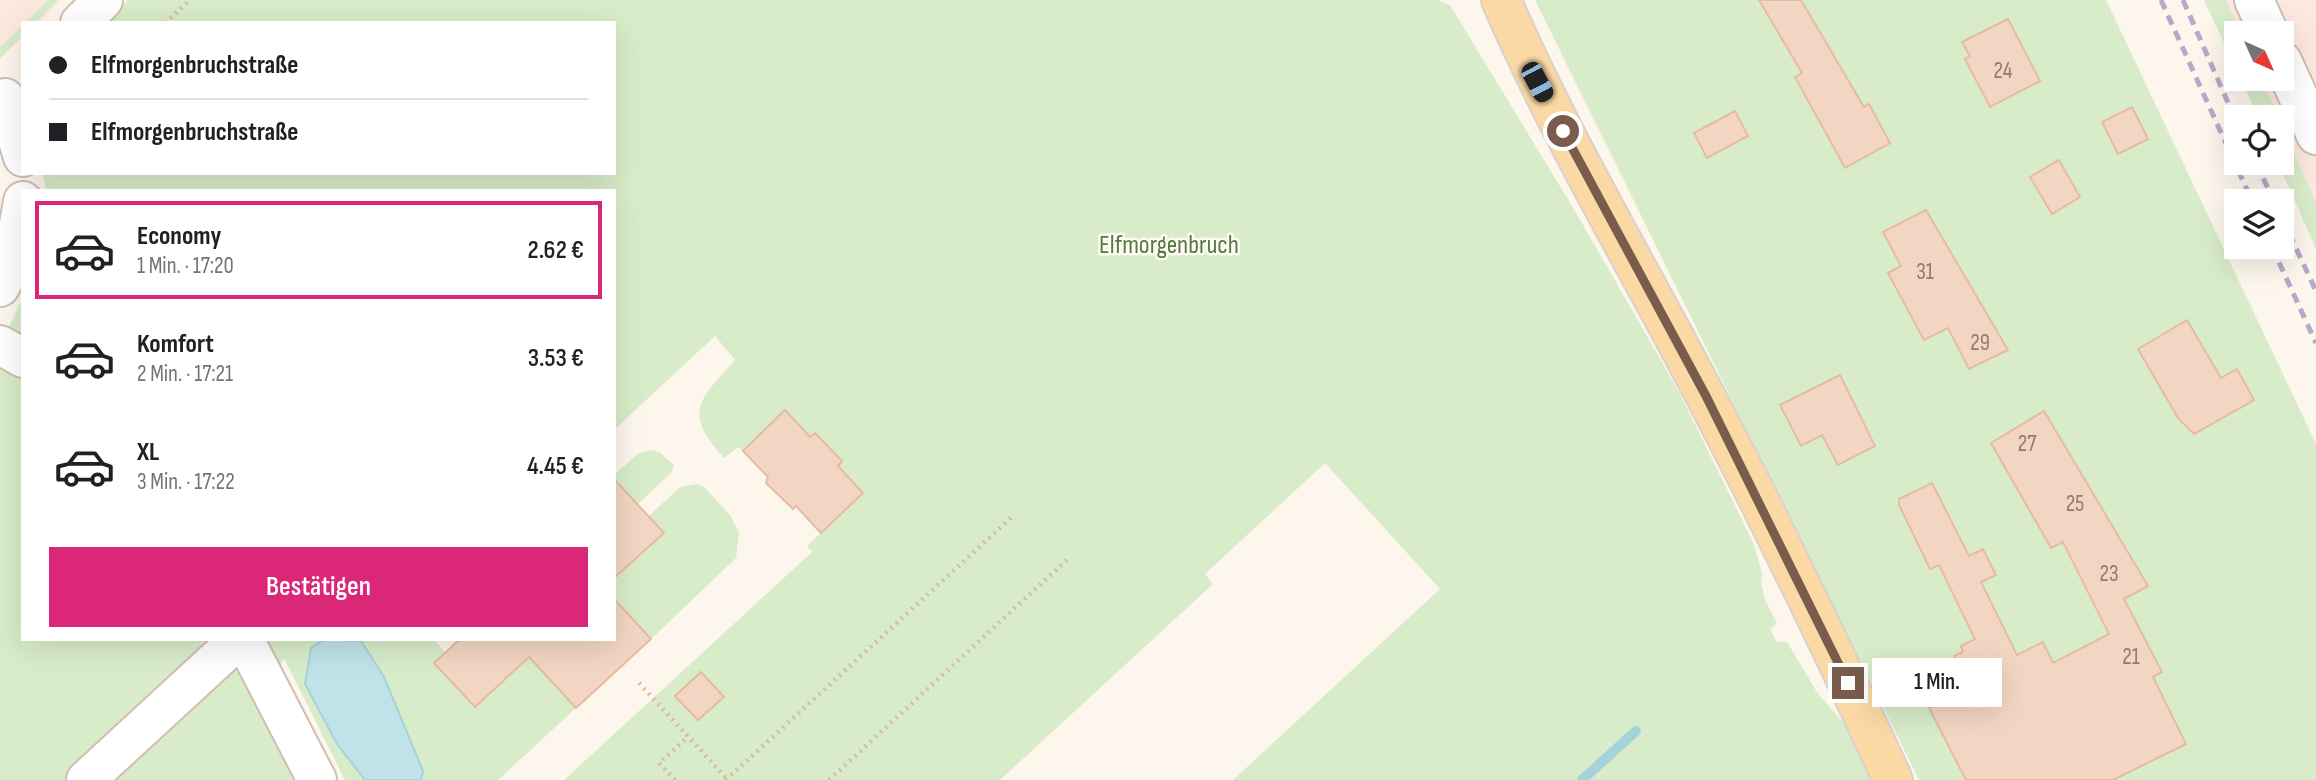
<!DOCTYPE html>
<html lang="de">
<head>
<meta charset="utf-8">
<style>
	body { margin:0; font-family:"Sofia Sans Condensed",sans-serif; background:#f6f6f6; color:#202124; height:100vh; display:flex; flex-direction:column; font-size:26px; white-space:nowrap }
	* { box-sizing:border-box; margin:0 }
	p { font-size:23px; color:#757577 }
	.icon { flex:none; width:38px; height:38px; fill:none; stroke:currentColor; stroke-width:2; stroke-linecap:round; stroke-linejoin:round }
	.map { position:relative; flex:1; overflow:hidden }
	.drawer { position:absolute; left:21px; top:189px; width:595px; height:452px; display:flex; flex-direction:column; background:#fff; border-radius:0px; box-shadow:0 7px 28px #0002 }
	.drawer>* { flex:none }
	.top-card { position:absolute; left:21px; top:21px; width:595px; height:154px; border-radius:0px; box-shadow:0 7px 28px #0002; display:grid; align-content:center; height:154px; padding:0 28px; background:#fff }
	.needle { width:46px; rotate:135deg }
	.controls { position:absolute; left:2224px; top:21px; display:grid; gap:14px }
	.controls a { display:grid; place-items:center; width:70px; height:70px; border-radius:0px; background:#fff; box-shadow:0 7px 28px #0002; font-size:35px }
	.end { position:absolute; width:32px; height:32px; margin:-16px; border:9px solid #7a5c4d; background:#fff; box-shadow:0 0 0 4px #fff }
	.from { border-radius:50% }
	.bubble { position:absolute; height:49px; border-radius:0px; background:#fff; box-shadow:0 7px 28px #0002; font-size:23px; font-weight:600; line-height:49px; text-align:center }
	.car { position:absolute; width:21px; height:42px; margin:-21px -10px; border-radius:9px; box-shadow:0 0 5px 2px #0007; background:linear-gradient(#222 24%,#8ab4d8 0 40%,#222 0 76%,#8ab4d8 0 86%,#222 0) }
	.top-card b { display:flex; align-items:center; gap:24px; height:66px; font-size:26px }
	.top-card b+b { border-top:2px solid #e0e0e0 }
	.top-card i { width:18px; height:18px; background:#202124 }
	ul { padding:12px 0 0; list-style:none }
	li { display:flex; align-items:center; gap:21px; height:98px; margin:0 14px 10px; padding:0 14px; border:4px solid transparent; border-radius:0px }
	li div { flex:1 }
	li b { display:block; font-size:26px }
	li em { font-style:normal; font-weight:600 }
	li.selected { border-color:#db2777 }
	li>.icon { width:63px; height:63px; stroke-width:1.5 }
	.primary-button { display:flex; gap:14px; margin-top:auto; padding:14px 28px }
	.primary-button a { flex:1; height:80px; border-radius:0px; background:#db2777; color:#fff; font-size:28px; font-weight:600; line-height:80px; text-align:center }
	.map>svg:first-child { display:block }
</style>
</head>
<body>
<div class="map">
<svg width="2316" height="780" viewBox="0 0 2316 780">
	<rect width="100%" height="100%" fill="#fdf6ec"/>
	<g fill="#fde8e0">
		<path d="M 0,0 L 61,0 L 38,23 L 23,23 L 23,37 L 0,59 Z"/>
		<path d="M 2226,0 L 2316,0 L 2316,202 L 2282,125 L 2282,117 L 2279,117 L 2261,79 L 2282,79 L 2282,33 L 2241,33 Z"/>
	</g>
	<g fill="#d8ecc9" fill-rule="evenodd">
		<path d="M 48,0 L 58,0 L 35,23 L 25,23 Z"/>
		<path d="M 128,0 L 1438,0 L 1450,5 L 1575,211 L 1678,390 L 1753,542 L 1762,573 L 1761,582 L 1765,600 L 1777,623 L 1770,629 L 1777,642 L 1787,642 L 1818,694 L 1851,731 L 1875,780 L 1233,780 L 1440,589 L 1325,463 L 1205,574 L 1213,584 L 1000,780 L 564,780 L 812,552 L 807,546 L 863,493 L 838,466 L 842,461 L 815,433 L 810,437 L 785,411 L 743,451 L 738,447 L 724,458 C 682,411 699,401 735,360 L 715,336 L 614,430 L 614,191 L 46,191 L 43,173 L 614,173 L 614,23 L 105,23 ZM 676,696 L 723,697 L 698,720 Z"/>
		<path d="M 1535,0 L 2106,0 L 2316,444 L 2316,780 L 1919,780 Z"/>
		<path d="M 2204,0 L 2226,0 L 2241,33 L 2236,33 L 2236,69 Z"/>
		<path d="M 23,25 L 23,35 L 0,58 L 0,47 Z"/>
		<path d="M 2241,79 L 2261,79 L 2279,117 L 2258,117 Z"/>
		<path d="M 2282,125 L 2316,202 L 2316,249 L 2278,163 L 2282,163 Z"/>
		<path d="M 23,297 L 23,639 L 433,639 L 445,652 L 475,707 L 543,644 L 543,672 L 576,708 L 498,780 L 345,780 L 284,658 L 256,706 L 294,780 L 0,780 L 0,346 Z"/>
		<path d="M 650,450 L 659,452 L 674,465 L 672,472 L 638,504 L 624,488 L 614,497 L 614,475 L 638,454 Z"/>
		<path d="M 698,484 L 704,487 L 730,515 L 739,533 L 736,558 L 651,639 L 617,603 L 614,605 L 614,578 L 664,533 L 649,516 L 680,487 Z"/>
	</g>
	<path fill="#bfe3e8" stroke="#a5d3da" stroke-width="2" d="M 324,639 L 361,641 L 384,677 L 423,771 L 421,780 L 365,780 L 337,744 L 305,684 L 311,648 Z"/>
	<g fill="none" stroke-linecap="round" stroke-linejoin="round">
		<path stroke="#a5d3da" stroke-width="10" d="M 1582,780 L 1636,731"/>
	</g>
	<g fill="#f3d5c3" stroke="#e6bba3" stroke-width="2">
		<path d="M 1759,0 L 1801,0 L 1864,107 L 1869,104 L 1890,143 L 1845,168 L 1795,77 L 1802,73 Z"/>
		<path d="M 2008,19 L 2040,81 L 1990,107 L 1965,59 L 1970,56 L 1962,42 Z"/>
		<path d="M 2132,107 L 2148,139 L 2118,154 L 2102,122 Z"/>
		<path d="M 1735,111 L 1748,136 L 1707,158 L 1694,133 Z"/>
		<path d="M 2059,160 L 2080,197 L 2052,214 L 2030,177 Z"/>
		<path d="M 1926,210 L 2008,350 L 1969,369 L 1948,328 L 1924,340 L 1888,273 L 1901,266 L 1883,232 Z"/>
		<path d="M 2187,320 L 2221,378 L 2237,369 L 2254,400 L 2194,434 L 2178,418 L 2138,349 Z"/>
		<path d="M 1840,375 L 1875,446 L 1838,465 L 1822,435 L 1801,446 L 1780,405 Z"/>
		<path d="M 785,410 L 810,437 L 815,433 L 842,461 L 838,466 L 863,493 L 821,533 L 796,506 L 793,509 L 766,483 L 768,477 L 743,451 Z"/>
		<path d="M 2044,411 L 2148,586 L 2124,599 L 2162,672 L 2153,677 L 2186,744 L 2113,780 L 1966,780 L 1929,708 L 1945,700 L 1942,692 L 1966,680 L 1954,656 L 1963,652 L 1961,646 L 1975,639 L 1939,565 L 1930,569 L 1899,505 L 1899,499 L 1932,483 L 1969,556 L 1983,549 L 1996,575 L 1981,582 L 2017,655 L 2043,642 L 2053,663 L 2109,634 L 2063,542 L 2051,548 L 1991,443 Z"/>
		<path d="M 614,479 L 664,533 L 614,578 Z"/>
		<path d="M 614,599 L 651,639 L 576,708 L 529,657 L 475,707 L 434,663 L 460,639 L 614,639 Z"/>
		<path d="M 701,672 L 724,697 L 698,720 L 675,696 Z"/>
	</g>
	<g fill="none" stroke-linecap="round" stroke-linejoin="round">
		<defs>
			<g id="minor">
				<path d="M 2254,0 L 2269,33"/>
				<path d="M 80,23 L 103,0"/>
				<path d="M 2282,61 L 2316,135"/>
				<path d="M 5,98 L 23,157"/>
				<path d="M 0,287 L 12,264 L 23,201"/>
				<path d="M 0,345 L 23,358"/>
				<path d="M 244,639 L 317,780"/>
				<path d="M 86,780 L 239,639"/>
			</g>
			<path id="major" d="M 1501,0 C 1560,136 1636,263 1705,395 C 1771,521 1833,650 1893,780"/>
		</defs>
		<use href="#minor" stroke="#d1beb0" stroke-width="42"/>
		<use href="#major" stroke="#dad1cd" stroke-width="42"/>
		<g stroke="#d9b8a5" stroke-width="4.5" stroke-dasharray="2 5" stroke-linecap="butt">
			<path d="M 165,23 L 190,0"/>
			<path d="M 639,683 L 727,779"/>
			<path d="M 675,780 L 659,763 L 688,737"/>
			<path d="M 726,780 L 1014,515"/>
			<path d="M 829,780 L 1069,558"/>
		</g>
		<use href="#minor" stroke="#fff" stroke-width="38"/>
		<use href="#major" stroke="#fbd9a5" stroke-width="38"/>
		<g stroke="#b9a8c9" stroke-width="5" stroke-dasharray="10 7" stroke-linecap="butt">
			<path d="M 2161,0 L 2252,201"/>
			<path d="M 2183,0 L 2236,121"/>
			<path d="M 2256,163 L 2274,201"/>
			<path d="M 2282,218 L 2316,291"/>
			<path d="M 2272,247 L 2316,343"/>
		</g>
	</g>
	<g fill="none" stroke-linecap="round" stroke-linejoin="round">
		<path stroke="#7a5c4d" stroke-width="9" d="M 1563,131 L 1706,396 L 1848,683"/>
	</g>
	<g text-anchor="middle" stroke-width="5" stroke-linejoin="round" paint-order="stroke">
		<g font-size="23" fill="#987a6a">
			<text x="2003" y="78">24</text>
			<text x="1925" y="279">31</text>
			<text x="1980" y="350">29</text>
			<text x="2027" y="451">27</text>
			<text x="2075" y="511">25</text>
			<text x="2109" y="581">23</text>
			<text x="2131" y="664">21</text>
		</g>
		<g font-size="26" fill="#537a41" stroke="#fffaf3">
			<text x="1169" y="253">Elfmorgenbruch</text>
		</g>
	</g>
</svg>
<div class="controls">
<a><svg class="needle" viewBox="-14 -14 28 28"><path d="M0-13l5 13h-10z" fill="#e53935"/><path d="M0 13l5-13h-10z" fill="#757577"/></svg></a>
<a><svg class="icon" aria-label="locate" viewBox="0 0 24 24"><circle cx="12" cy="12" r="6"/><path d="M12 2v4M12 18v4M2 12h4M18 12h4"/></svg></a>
<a><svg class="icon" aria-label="layers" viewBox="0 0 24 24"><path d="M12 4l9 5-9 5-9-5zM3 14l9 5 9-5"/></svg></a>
</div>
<i class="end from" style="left:1563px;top:131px"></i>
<i class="end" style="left:1848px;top:683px"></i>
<div class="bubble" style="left:1872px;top:658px;width:130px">1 Min.</div>
<i class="car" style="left:1537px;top:82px;rotate:152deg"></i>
<div class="top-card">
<b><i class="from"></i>Elfmorgenbruchstraße</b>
<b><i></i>Elfmorgenbruchstraße</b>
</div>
<section class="drawer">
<ul>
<li class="selected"><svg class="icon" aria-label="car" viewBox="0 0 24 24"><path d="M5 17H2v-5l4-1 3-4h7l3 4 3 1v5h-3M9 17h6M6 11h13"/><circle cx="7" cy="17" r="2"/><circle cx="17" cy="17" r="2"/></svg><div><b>Economy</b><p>1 Min. · 17:20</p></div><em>2.62 €</em></li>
<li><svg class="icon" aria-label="car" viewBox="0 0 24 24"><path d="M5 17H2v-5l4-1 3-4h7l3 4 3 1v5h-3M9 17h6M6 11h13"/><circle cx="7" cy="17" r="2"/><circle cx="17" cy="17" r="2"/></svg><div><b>Komfort</b><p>2 Min. · 17:21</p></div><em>3.53 €</em></li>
<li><svg class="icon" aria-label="car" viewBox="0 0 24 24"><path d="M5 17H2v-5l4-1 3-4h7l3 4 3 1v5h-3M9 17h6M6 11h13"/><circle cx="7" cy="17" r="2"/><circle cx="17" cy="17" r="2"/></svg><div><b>XL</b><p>3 Min. · 17:22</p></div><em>4.45 €</em></li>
</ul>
<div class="primary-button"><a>Bestätigen</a></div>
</section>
</div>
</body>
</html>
